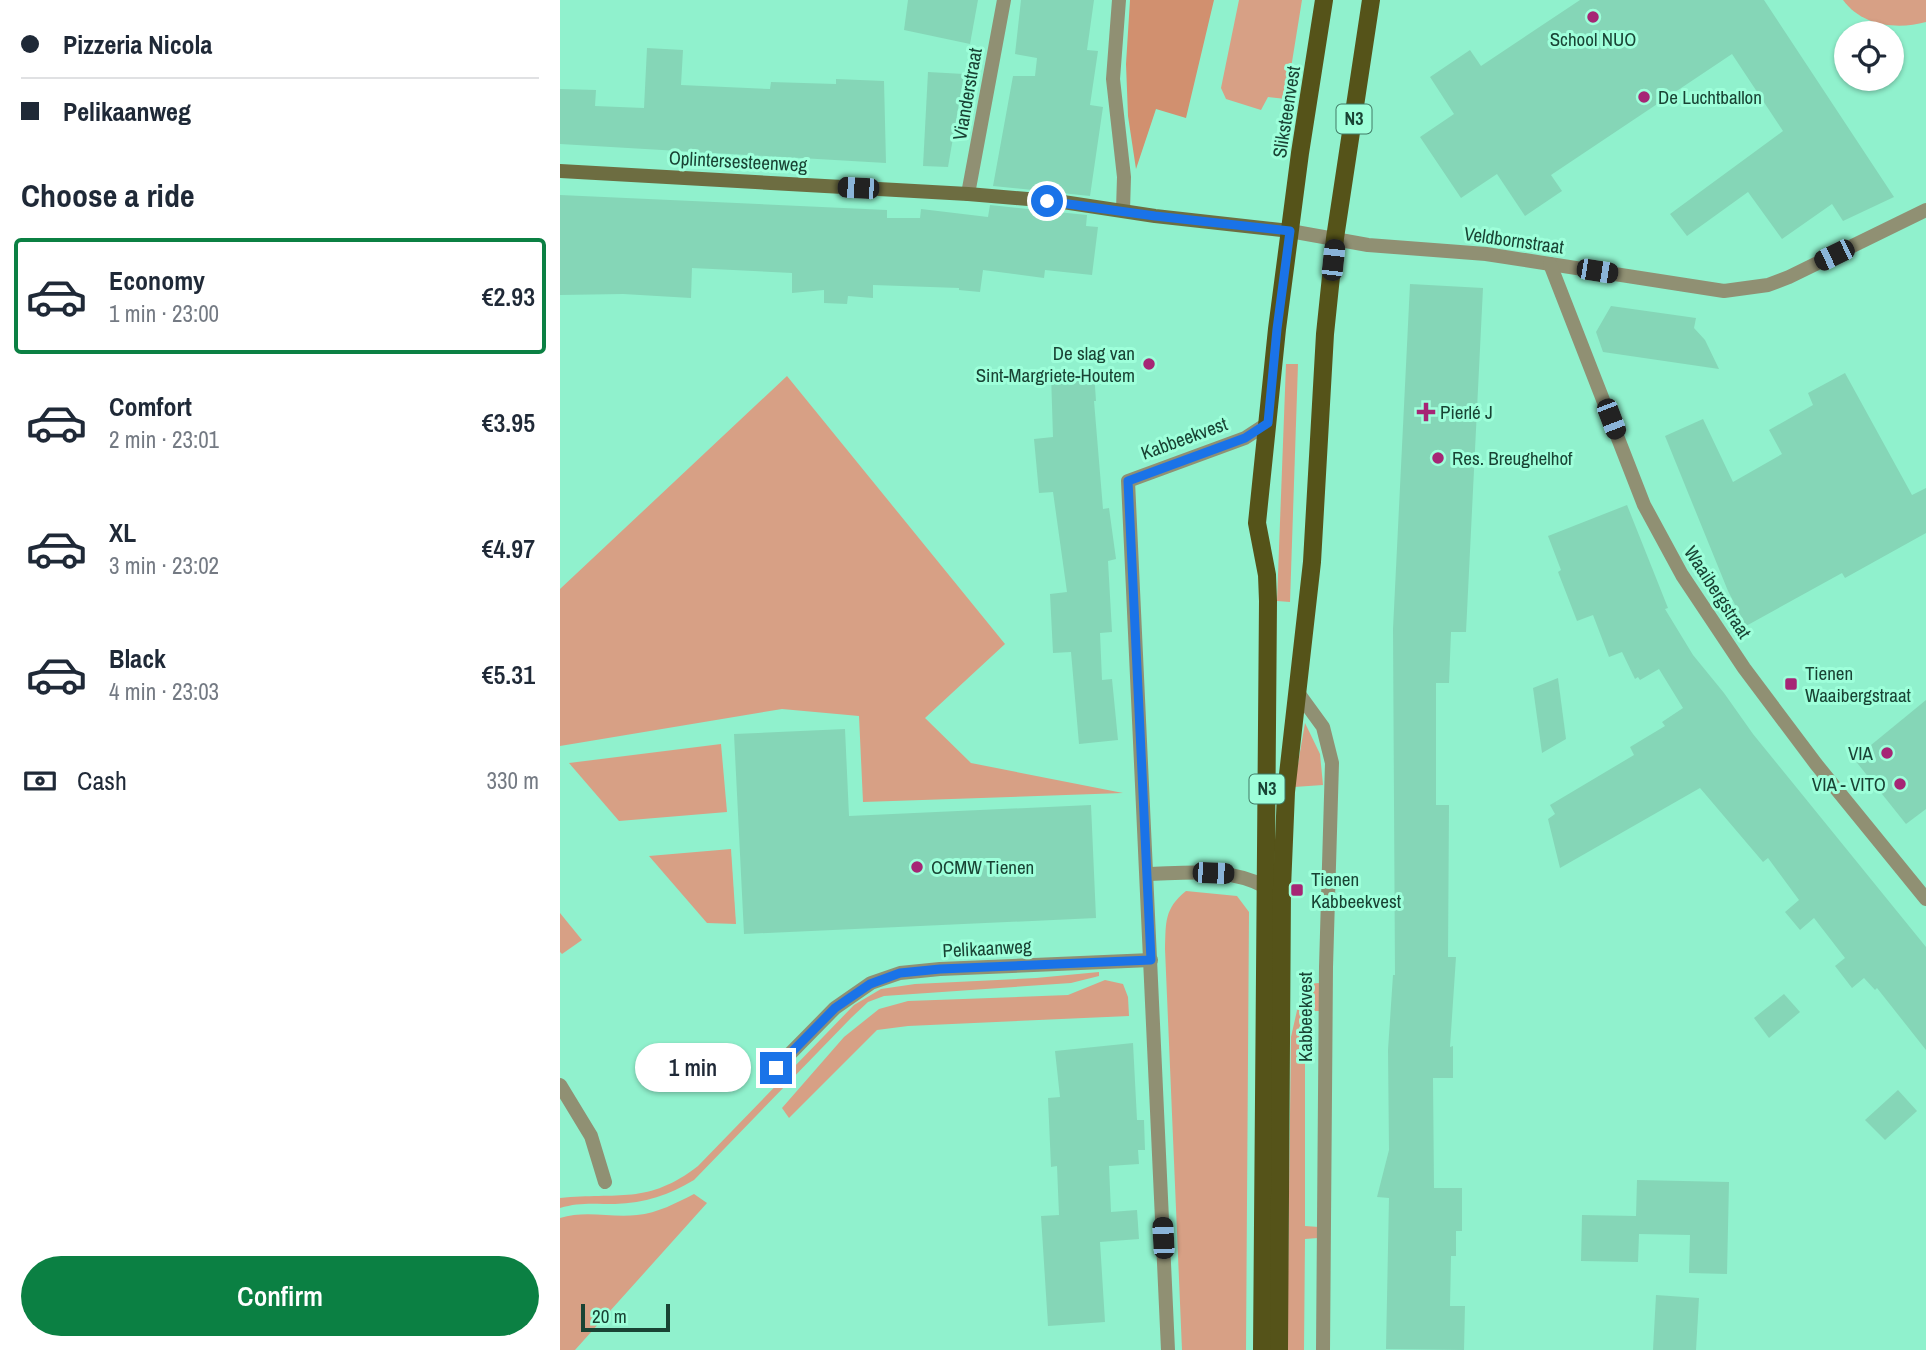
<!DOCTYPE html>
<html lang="en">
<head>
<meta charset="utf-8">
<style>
	body { margin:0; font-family:"Archivo Narrow",sans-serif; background:#f6f6f7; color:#1f2937; height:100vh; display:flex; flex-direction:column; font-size:26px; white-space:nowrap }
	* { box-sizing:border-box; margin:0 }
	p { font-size:23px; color:#747a83 }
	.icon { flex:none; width:38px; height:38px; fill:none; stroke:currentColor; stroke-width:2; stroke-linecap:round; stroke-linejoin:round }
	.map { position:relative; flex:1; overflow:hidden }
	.sheet { display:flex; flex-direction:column; background:#fff; width:560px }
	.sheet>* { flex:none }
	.banner { display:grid; align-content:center; height:154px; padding:0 21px; background:#fff }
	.buttons { position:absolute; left:1274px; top:21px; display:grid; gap:14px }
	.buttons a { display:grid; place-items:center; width:70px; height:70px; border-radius:50%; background:#fff; box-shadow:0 2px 5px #0004; font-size:35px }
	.scale { position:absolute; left:21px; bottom:18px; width:89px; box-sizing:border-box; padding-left:7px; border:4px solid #194334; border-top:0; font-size:19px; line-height:24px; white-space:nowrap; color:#194334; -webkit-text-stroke:5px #9effda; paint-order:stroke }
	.end { position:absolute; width:32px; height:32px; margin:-16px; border:9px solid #1a73e8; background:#fff; box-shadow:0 0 0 4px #fff }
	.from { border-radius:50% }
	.bubble { position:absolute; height:49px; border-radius:24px; background:#fff; box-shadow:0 2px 5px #0004; font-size:23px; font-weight:600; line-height:49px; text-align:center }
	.car { position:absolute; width:21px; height:42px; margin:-21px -10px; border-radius:9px; box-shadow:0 0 5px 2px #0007; background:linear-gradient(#222 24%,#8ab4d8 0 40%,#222 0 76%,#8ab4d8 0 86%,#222 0) }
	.banner b { display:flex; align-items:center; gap:24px; height:66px; font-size:26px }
	.banner b+b { border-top:2px solid #e0e1e3 }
	.banner i { width:18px; height:18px; background:#1f2937 }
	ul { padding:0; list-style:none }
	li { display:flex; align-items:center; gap:21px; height:116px; margin:0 14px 10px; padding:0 7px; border:4px solid transparent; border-radius:7px }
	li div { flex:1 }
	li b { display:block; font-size:26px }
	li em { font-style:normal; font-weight:600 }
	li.active { border-color:#0b8043 }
	li>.icon { width:63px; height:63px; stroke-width:1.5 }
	h2 { padding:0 21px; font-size:32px; line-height:84px }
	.pay { display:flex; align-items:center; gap:18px; height:77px; padding:0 21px; font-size:26px }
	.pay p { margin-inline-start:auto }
	.cta { display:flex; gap:14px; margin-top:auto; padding:14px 21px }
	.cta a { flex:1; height:80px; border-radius:42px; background:#0b8043; color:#fff; font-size:28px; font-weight:600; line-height:80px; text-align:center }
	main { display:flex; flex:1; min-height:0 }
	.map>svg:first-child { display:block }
</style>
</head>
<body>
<main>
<section class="sheet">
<div class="banner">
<b><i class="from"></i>Pizzeria Nicola</b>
<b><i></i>Pelikaanweg</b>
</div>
<h2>Choose a ride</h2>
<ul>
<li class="active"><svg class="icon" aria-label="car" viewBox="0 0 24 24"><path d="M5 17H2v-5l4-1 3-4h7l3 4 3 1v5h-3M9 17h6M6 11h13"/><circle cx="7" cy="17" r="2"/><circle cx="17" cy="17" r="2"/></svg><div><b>Economy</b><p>1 min · 23:00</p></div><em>€2.93</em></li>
<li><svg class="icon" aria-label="car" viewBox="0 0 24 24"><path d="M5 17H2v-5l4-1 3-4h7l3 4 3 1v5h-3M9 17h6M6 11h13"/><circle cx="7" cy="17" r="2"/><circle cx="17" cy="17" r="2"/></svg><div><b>Comfort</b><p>2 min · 23:01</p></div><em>€3.95</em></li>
<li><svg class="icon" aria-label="car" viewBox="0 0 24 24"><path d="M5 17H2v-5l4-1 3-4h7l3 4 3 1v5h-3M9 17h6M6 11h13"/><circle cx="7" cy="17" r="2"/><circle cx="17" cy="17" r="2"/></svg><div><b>XL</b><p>3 min · 23:02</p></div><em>€4.97</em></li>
<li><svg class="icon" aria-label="car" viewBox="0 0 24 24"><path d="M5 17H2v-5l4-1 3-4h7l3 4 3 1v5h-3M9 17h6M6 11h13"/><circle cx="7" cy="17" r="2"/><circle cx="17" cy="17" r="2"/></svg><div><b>Black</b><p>4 min · 23:03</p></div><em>€5.31</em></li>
</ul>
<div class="pay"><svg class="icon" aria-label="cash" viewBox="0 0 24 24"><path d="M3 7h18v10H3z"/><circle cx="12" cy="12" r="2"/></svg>Cash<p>330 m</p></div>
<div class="cta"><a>Confirm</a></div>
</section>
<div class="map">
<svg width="1366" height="1350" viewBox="0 0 1366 1350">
	<rect width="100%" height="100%" fill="#90f1cd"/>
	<g fill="#d7a085">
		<path d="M 679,0 L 742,0 L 726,99 L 708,97 L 701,110 L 666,99 L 661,88 Z"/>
		<path d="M 1283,0 L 1366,0 L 1366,22 C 1337,30 1302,26 1283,0 Z"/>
		<path d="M 726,364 L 738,364 L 730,602 L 717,601 Z"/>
		<path d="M 227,376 L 445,644 L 365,718 L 411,763 L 563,793 L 303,802 L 299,716 L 222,709 L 0,746 L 0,589 Z"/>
		<path d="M 745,723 L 760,754 L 763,785 L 734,787 Z"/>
		<path d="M 161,744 L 167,812 L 59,821 L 9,763 Z"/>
		<path d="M 171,849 L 176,924 L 147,923 L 89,856 Z"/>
		<path d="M 626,891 L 677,896 L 689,912 L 686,1350 L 622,1350 L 605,949 C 606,922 604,909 626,891 Z"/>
		<path d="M 0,913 L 22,940 L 2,954 L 0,952 Z"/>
		<path d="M 539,972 L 539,976 L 511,983 L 324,996 L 308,1002 L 291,1018 L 134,1180 C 109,1195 85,1203 55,1204 C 35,1204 19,1202 0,1208 L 0,1198 C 58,1192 88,1205 138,1166 L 294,1005 L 321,989 L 355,984 L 476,978 Z"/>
		<path d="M 545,980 L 563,984 L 568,997 L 569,1016 L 348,1026 L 317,1030 L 229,1118 L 222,1108 L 284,1037 L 319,1009 L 348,1001 L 508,995 Z"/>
		<path d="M 760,983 L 760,1011 L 745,1011 L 745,1226 L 759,1227 L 758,1238 L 745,1239 L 744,1350 L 727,1350 L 731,1037 L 743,984 Z"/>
		<path d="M 134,1194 L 147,1203 L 15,1350 L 0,1350 L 0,1218 C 26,1210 51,1218 77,1215 C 98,1213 116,1203 134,1194 Z"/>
	</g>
	<path fill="#d1906f" d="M 570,0 L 654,0 L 626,118 L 596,109 L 576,169 L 568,116 L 566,64 Z"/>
	<g fill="#85d6b7">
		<path d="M 348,0 L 418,0 L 410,44 L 344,30 Z"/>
		<path d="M 461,0 L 534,0 L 527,50 L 538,51 L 530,105 L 543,107 L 530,196 L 433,186 L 453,76 L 475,76 L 477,58 L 455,54 Z"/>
		<path d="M 1020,0 L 1204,0 L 1334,197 L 1283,221 L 1272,204 L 1222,239 L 1188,192 L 1127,236 L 1110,214 L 1223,131 L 1172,54 L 991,175 L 1002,191 L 965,216 L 937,174 L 901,198 L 860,137 L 894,114 L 870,77 L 910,50 L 921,66 Z"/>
		<path d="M 87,48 L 123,50 L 121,85 L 210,89 L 211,82 L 276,84 L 276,79 L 324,81 L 326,163 L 0,144 L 0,89 L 36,90 L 35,106 L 84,108 Z"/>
		<path d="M 368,72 L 404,74 L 388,167 L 363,166 Z"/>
		<path d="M 0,195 L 327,210 L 327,218 L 360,218 L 361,209 L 428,217 L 430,205 L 527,215 L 526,226 L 538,227 L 532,275 L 485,270 L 484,278 L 423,270 L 420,292 L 399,290 L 399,288 L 313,285 L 313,298 L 288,296 L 287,304 L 264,303 L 264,290 L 232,293 L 232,273 L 132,268 L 131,298 L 63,294 L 0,295 Z"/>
		<path d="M 850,284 L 923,288 L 906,632 L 891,632 L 889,683 L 876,683 L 876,805 L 889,805 L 888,957 L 896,957 L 890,1047 L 893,1046 L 893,1078 L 873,1078 L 874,1188 L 902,1188 L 902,1231 L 896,1231 L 896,1256 L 891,1256 L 890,1306 L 905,1306 L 904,1350 L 826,1349 L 829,1198 L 817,1197 L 829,1150 L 828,1050 L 833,975 L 835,975 L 833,629 Z"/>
		<path d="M 1051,306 L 1136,318 L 1134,328 L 1145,340 L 1159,369 L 1043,352 L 1036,332 Z"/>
		<path d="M 534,372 L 536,401 L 534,401 L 543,509 L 549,508 L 556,559 L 548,561 L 552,632 L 540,633 L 542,680 L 552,679 L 558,740 L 519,744 L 511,652 L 493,653 L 490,594 L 507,592 L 493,492 L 479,493 L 474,439 L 493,437 L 491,374 Z"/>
		<path d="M 1285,373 L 1352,495 L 1366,488 L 1366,533 L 1285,578 L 1282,573 L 1186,626 L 1168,591 L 1105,436 L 1143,419 L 1173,482 L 1222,454 L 1209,430 L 1253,405 L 1248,393 Z"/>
		<path d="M 1067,505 L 1108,608 L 1105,609 L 1133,655 L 1164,693 L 1193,734 L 1366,947 L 1366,1050 L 1317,988 L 1315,990 L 1304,978 L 1292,988 L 1275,966 L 1285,958 L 1254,918 L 1240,930 L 1225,912 L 1239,900 L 1208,858 L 1203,862 L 1140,788 L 1000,868 L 988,819 L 995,814 L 990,805 L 1074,755 L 1070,747 L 1105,726 L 1102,722 L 1123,708 L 1099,669 L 1080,680 L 1078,677 L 1075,679 L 1062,652 L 1049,657 L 1033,615 L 1017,621 L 998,572 L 1001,570 L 988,536 Z"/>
		<path d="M 998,678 L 1006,739 L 982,753 L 973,688 Z"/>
		<path d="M 1366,700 L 1366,809 L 1346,824 L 1294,759 Z"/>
		<path d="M 285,729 L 289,816 L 531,805 L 536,918 L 184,934 L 174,734 Z"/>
		<path d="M 1224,994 L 1240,1012 L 1209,1038 L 1194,1018 Z"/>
		<path d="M 573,1043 L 577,1120 L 584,1120 L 585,1150 L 578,1150 L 579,1164 L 549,1166 L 551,1212 L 577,1210 L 579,1239 L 540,1242 L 545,1322 L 488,1326 L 481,1216 L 499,1215 L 497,1166 L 491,1167 L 488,1098 L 500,1097 L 495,1051 Z"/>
		<path d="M 1338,1090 L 1357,1111 L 1325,1140 L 1305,1120 Z"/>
		<path d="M 1077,1180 L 1169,1182 L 1167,1274 L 1129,1273 L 1130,1235 L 1079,1234 L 1078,1262 L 1021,1261 L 1022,1215 L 1076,1216 Z"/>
		<path d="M 1096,1295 L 1139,1298 L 1136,1350 L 1093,1350 Z"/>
	</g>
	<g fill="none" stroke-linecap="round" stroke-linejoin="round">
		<path stroke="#909073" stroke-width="14" d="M 0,1085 L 31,1136 L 45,1182"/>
		<g stroke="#909073" stroke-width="14">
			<path d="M 559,0 L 553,79 L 564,177 L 563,210"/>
			<path d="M 408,194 L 444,0"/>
			<path d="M 730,231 L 808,245 L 926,254 L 1164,291 L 1208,285 L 1229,277 L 1366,210"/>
			<path d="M 990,264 L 1084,505 L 1122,575 L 1184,668 L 1256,764 L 1366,899"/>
			<path d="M 739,694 L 763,727 L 772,763 L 766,967 L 763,1350"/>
			<path d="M 587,874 C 628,873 669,867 706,887"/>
			<path d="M 216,1068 L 275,1008 L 311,983 L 340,973 L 380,969 L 591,960"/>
			<path d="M 608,1350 L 568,481 L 685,438 L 708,423"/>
		</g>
		<path stroke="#6d6d41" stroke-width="14" d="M 0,171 L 408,194 L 503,202 L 595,216 L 730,231"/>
		<g stroke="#555319" stroke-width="18">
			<path d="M 702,1350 L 708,601 L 707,575 L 697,523 L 717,329 L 740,153 L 764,0"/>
			<path d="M 719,1350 L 722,888 L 726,792 L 752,562 L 765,334 L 775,238 L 811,0"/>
		</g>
	</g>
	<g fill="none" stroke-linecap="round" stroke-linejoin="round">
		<path stroke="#1a73e8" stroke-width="9" d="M 216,1068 L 275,1008 L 310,984 L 340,973 L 380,969 L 591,960 L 568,481 L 685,438 L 708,423 L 717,329 L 730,231 L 595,216 L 487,201"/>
	</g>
	<g fill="#a62675" stroke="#9effda" stroke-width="2.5">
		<circle cx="1033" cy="17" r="7"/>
		<circle cx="1084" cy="97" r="7"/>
		<circle cx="589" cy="364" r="7"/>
		<path d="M862.5 401.5h7v7h7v7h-7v7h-7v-7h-7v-7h7z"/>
		<circle cx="878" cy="458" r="7"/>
		<rect x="1224" y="677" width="14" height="14" rx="3.5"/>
		<circle cx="1327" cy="753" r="7"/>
		<circle cx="1340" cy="784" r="7"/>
		<circle cx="357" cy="867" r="7"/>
		<rect x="730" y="883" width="14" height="14" rx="3.5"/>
	</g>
	<g text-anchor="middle" stroke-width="6" stroke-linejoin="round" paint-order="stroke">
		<g fill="#9effda" stroke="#417b66" stroke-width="2">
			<rect x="776.5" y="104.5" width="35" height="29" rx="5"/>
			<rect x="689.5" y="774.5" width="35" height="29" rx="5"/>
		</g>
		<g font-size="18" font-weight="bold" fill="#194334">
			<text x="794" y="125">N3</text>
			<text x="707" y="795">N3</text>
		</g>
		<g font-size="19" fill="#194334" stroke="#9effda" text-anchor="start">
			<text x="1033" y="46" text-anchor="middle">School NUO</text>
			<text x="1098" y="104">De Luchtballon</text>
			<text x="575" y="360" text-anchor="end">De slag van<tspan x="575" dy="22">Sint-Margriete-Houtem</tspan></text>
			<text x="880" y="419">Pierlé J</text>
			<text x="892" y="465">Res. Breughelhof</text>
			<text x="1245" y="680">Tienen<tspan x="1245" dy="22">Waaibergstraat</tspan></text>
			<text x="1313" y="760" text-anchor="end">VIA</text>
			<text x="1326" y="791" text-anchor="end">VIA - VITO</text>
			<text x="371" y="874">OCMW Tienen</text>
			<text x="751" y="886">Tienen<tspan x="751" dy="22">Kabbeekvest</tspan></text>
		</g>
		<g font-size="19" fill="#194334" stroke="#9effda">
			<text transform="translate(407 94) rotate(-80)" y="7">Vianderstraat</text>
			<text transform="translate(726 112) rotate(-81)" y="7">Sliksteenvest</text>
			<text transform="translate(178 161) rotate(3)" y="7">Oplintersesteenweg</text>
			<text transform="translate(954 240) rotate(8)" y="7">Veldbornstraat</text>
			<text transform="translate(624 438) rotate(-20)" y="7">Kabbeekvest</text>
			<text transform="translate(1158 592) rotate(57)" y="7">Waaibergstraat</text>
			<text transform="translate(427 948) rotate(-3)" y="7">Pelikaanweg</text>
			<text transform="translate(745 1017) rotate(-90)" y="7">Kabbeekvest</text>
		</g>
	</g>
</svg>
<div class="buttons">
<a><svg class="icon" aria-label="locate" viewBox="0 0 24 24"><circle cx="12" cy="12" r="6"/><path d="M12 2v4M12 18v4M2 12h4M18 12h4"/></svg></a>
</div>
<div class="scale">20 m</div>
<i class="end from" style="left:487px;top:201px"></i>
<i class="end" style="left:216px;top:1068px"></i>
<div class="bubble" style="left:75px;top:1043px;width:116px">1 min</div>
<i class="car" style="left:298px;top:188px;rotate:273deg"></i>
<i class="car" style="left:1274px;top:255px;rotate:244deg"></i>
<i class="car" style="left:773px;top:260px;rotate:6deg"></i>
<i class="car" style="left:1037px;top:271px;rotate:99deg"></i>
<i class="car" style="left:1051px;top:419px;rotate:159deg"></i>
<i class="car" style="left:653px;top:873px;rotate:92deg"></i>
<i class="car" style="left:603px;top:1238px;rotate:357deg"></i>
</div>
</main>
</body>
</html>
